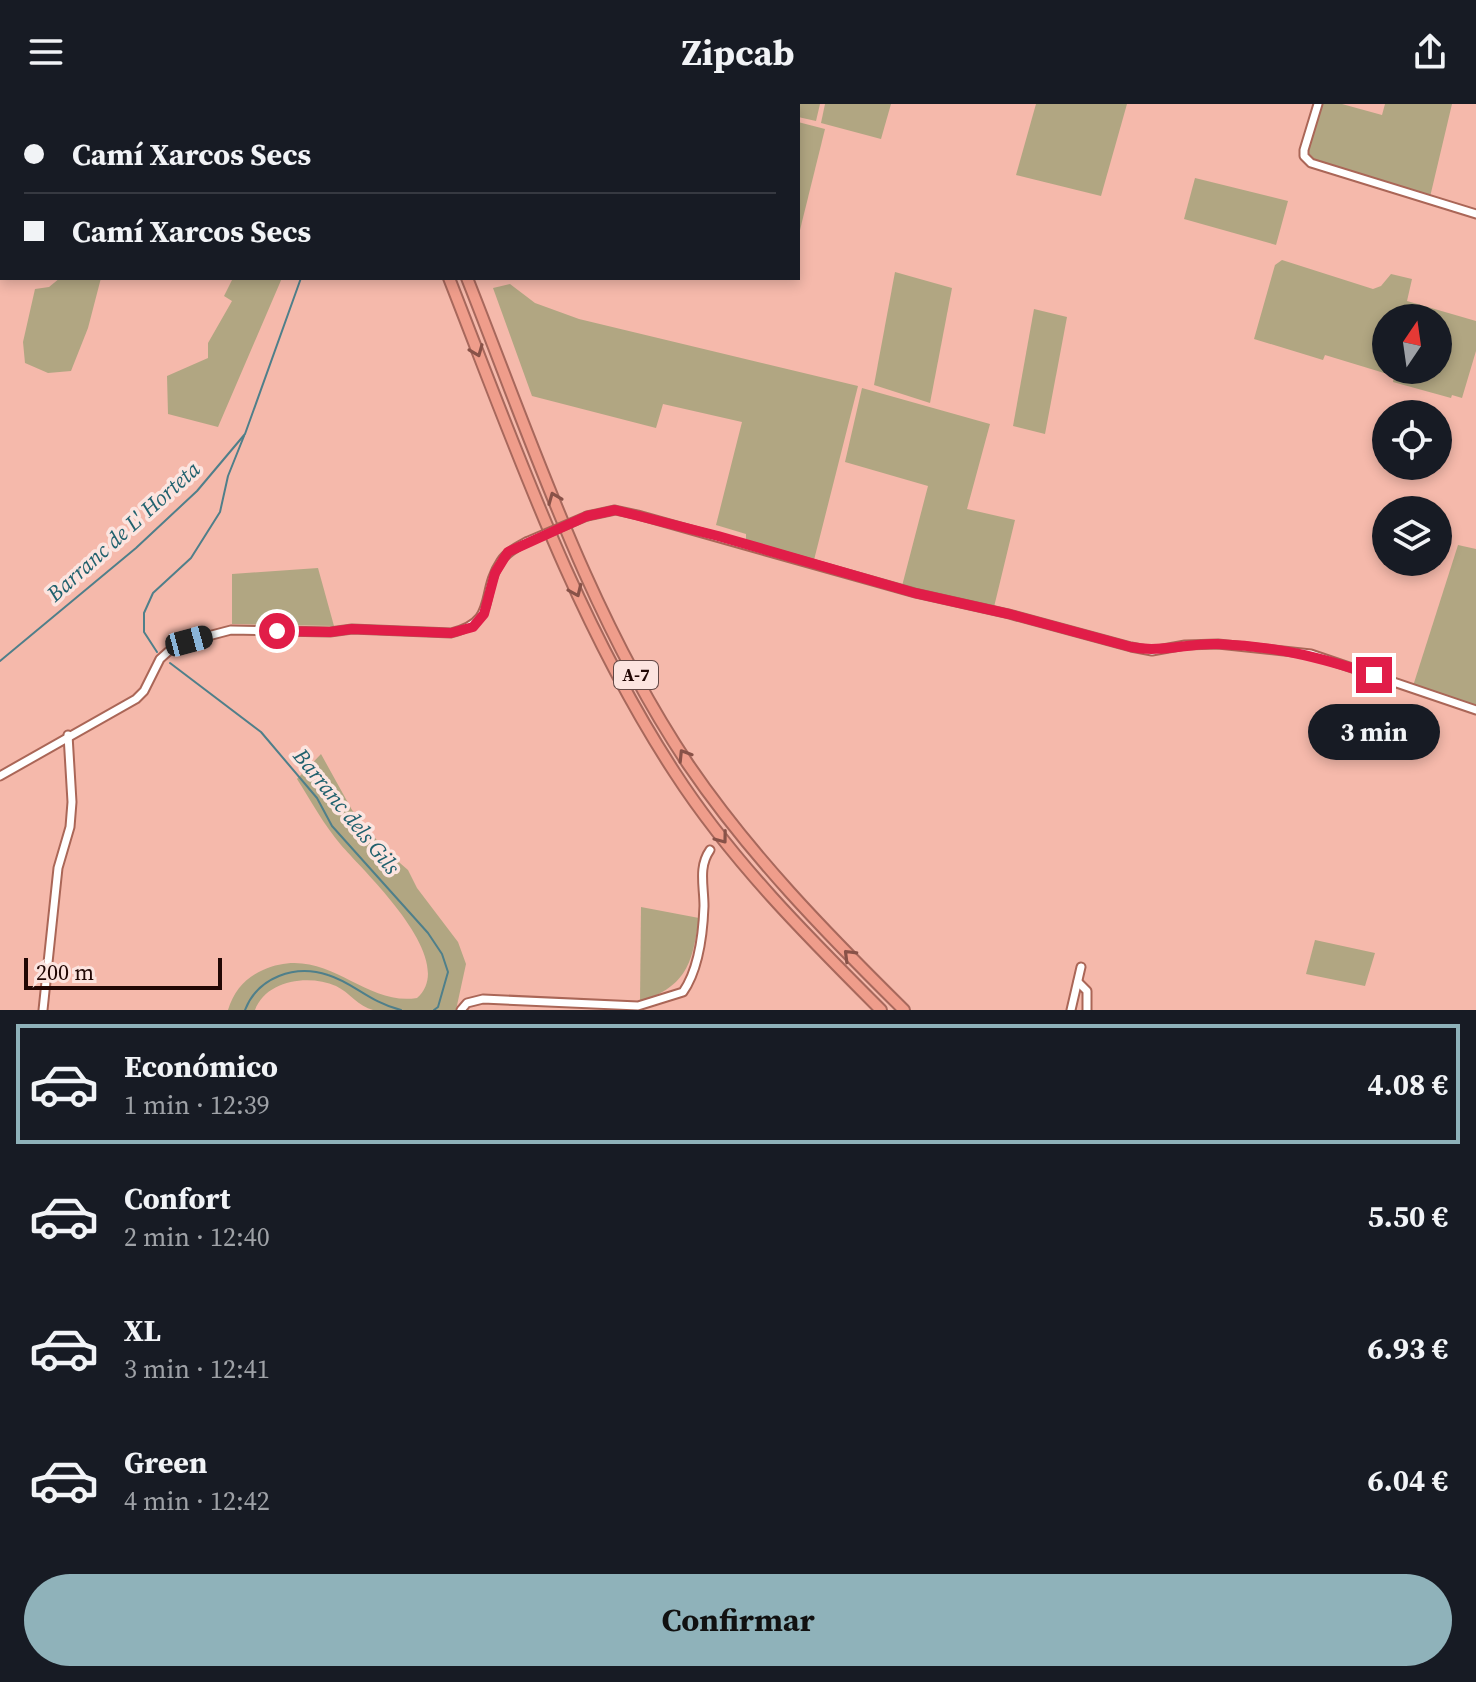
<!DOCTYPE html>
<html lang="es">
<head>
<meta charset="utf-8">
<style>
	body { margin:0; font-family:"Source Serif 4",serif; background:#242831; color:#f1f3f6; height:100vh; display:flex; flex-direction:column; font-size:30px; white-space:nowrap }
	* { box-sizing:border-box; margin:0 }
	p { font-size:26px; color:#9ea1a6 }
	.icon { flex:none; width:44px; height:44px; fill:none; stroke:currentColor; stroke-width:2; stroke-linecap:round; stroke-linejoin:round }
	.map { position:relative; height:906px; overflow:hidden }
	.panel { display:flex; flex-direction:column; background:#171b24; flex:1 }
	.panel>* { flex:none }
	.hud { position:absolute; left:0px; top:0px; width:800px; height:176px; box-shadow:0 4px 12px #0003; display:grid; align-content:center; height:176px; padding:0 24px; background:#171b24 }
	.needle { width:52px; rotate:13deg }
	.tools { position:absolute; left:1372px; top:200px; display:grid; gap:16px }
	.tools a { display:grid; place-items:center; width:80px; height:80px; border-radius:50%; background:#171b24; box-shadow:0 4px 12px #0003; font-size:40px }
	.scale { position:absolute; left:24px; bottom:20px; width:198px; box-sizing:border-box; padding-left:8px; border:4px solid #210704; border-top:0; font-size:22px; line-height:28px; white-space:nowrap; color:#210704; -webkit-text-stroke:6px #fce4df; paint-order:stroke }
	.end { position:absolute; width:36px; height:36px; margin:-18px; border:10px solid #e11d48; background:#fff; box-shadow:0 0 0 4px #fff }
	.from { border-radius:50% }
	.bubble { position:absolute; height:56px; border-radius:28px; background:#171b24; box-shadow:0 4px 12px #0003; font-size:26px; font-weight:700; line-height:56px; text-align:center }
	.car { position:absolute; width:24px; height:48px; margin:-24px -12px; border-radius:10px; box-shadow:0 0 6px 2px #0007; background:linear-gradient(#222 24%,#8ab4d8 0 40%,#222 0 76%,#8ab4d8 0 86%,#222 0) }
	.hud b { display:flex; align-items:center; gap:28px; height:76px; font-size:30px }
	.hud b+b { border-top:2px solid #363941 }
	.hud i { width:20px; height:20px; background:#f1f3f6 }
	ul { padding:14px 0 0; list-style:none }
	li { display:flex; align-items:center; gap:24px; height:120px; margin:0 16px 12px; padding:0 8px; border:4px solid transparent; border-radius:0px }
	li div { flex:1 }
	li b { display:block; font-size:30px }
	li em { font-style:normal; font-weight:700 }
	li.active { border-color:#8fb2ba }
	li>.icon { width:72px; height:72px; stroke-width:1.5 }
	.cta { display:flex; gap:16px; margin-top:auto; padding:16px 24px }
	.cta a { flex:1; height:92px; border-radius:48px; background:#8fb2ba; color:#111; font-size:32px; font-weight:700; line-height:92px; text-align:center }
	header { display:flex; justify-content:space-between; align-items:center; height:104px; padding:0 24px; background:#171b24; font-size:36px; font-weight:700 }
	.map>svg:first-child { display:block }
</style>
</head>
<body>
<header><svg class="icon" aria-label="menu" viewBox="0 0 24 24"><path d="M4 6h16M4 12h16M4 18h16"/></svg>Zipcab<svg class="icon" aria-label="share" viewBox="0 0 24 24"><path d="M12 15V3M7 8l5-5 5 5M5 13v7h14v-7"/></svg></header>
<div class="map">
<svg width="1476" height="906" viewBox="0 0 1476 906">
	<rect width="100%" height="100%" fill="#f5b9ab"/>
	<g fill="#b1a682" fill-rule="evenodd">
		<path d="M 527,0 L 820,0 L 816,17 L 798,13 L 798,2 L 523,2 Z"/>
		<path d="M 825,0 L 891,0 L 881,35 L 821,19 Z"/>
		<path d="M 1036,0 L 1127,0 L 1101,92 L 1016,71 Z"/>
		<path d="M 1322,0 L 1342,0 L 1382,11 L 1385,0 L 1452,0 L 1430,93 L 1316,58 L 1307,50 Z"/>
		<path d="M 798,18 L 825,25 L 798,134 Z"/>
		<path d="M 1195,74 L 1288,97 L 1276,141 L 1184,115 Z"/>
		<path d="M 1282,156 L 1373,185 L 1381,182 L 1391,170 L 1412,175 L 1407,197 L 1476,217 L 1476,247 L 1462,294 L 1452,291 L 1451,294 L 1393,278 L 1394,272 L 1325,251 L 1323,256 L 1254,235 L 1275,161 ZM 1386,214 L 1438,214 L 1438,266 L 1386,266 Z"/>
		<path d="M 895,168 L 952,184 L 930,299 L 874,281 Z"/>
		<path d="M 60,174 L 101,174 L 88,224 L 71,267 L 48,269 L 25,259 L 23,238 L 35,185 L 49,183 Z"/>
		<path d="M 233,174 L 282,174 L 218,323 L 168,310 L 167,272 L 208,254 L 208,239 L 232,197 L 224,192 Z"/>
		<path d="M 510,180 L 535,199 L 579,215 L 858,282 L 814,456 L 746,436 L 746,430 L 716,421 L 742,318 L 663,300 L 656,324 L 532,292 L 493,184 Z"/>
		<path d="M 1034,205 L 1067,213 L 1045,330 L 1013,322 Z"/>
		<path d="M 862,284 L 990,320 L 967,405 L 1015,416 L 994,503 L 902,482 L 928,382 L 845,358 Z"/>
		<path d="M 1458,441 L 1476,445 L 1476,602 L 1413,582 Z"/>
		<path d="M 318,464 L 334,522 L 232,520 L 232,470 Z"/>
		<path d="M 321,650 L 352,706 L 385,746 L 408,766 L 417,784 L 458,838 L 466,860 L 456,906 C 430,906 398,906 373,906 C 359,903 349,888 336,882 C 309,870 266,876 255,906 L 228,906 C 234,887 245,874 263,866 C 325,838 363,903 417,894 C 460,856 364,768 341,741 C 324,721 311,697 297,675 Z"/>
		<path d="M 641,803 L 699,814 C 692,859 688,881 640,898 Z"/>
		<path d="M 1315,836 L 1375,849 L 1365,882 L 1306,870 Z"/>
	</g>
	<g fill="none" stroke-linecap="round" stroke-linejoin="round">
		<g stroke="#4f7f8a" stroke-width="2">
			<path d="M 467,0 L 471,2"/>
			<path d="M 525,2 L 530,0"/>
			<path d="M 157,548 L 144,528 L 144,509 L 153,489 L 191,454 L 220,408 L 228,372 L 244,332"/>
			<path d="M 0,557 L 136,444 L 197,387 L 245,330 L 301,174"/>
			<path d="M 170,559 L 261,628 L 317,694 L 332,722 L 428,829 L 442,850 L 448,868 L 438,903 L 434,906"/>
			<path d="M 245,906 C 258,873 295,860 328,871 C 354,879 369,898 401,906"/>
		</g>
		<defs>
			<g id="minor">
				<path d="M 1318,0 L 1304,46 L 1304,52 L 1311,59 L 1476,110"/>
				<path d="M 160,2 L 163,0"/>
				<path d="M 0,157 L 2,155"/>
				<path d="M 587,412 L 615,406 L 638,411 L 915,489 L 1009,510 L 1131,543 L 1152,547 L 1185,541 L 1218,540 L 1311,550 L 1476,606"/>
				<path d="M 0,672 L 136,595 L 144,587 L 160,555 L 170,546 L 189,537 L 231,526 L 330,528 L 352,525 L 451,529 C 499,517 479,490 501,457 C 507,448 517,443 526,438"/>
				<path d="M 1078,878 L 1087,887 L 1087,906"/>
				<path d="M 43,906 L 58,764 L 70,723 L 72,698 L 68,631"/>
				<path d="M 461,906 L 467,899 L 483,895 L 638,902 L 683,888 C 699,865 703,829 704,802 C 704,782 698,763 710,746"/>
				<path d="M 1071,906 L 1081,863"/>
			</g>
			<g id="highway">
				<path d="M 369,0 L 370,2"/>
				<path d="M 388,0 L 390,2"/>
				<path d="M 449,174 C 515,342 575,516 675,669 C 732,757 807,832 881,906"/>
				<path d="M 467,174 C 532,338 589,512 688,660 C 750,751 826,829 904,906"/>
			</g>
		</defs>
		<use href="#minor" stroke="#aa6657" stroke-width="11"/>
		<use href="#highway" stroke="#a7685c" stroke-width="14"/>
		<use href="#minor" stroke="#fff" stroke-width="7"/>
		<use href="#highway" stroke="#ef9d8b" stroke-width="10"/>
		<defs>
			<path id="minor-bridge" d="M 526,438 L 587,412"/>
		</defs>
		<use href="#minor-bridge" stroke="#aa6657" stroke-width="11" stroke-linecap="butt"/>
		<use href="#minor-bridge" stroke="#fff" stroke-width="7"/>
	</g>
	<defs><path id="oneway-chevron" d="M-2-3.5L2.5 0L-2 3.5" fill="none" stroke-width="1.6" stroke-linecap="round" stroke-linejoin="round" transform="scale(2)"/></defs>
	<g stroke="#885248">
		<use href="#oneway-chevron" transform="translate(477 247) rotate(68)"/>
		<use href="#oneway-chevron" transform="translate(554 394) rotate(-112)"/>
		<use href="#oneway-chevron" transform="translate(576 487) rotate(66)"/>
		<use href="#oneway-chevron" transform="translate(684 651) rotate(-122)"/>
		<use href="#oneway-chevron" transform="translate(722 734) rotate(53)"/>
		<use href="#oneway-chevron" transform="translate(849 851) rotate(-135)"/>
	</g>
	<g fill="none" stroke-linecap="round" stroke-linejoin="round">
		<path stroke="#e11d48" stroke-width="10" d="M 277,527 L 330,528 L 352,525 L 451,529 L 473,523 L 484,510 L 495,469 L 508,448 L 587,412 L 615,406 L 718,432 L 915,489 L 1009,510 L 1131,543 C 1160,549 1188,539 1217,540 C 1275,542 1319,553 1374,571"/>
	</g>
	<g text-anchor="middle" stroke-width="7" stroke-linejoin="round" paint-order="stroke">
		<rect fill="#fce4df" stroke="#634946" stroke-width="2" x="614" y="557" width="44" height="28" rx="6"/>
		<g font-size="18" font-weight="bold" fill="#210704">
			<text x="636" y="577">A-7</text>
		</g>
		<g font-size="22" font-style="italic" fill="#20616e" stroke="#fce4df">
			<text transform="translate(123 427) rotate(-42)" y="8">Barranc de L' Horteta</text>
			<text transform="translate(347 707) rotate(51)" y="8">Barranc dels Gils</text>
		</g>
	</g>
</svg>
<div class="tools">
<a><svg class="needle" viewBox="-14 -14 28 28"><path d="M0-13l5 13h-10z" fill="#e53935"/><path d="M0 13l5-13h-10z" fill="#9ea1a6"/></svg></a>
<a><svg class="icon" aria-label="locate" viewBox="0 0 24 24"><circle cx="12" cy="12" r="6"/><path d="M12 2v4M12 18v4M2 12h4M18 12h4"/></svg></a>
<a><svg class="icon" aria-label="layers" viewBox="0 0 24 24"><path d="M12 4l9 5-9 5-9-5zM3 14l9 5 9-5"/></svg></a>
</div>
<div class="scale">200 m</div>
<i class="end from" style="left:277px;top:527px"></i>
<i class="end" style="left:1374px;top:571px"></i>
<div class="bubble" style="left:1308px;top:600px;width:132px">3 min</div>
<i class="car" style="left:189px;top:537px;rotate:75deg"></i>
<div class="hud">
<b><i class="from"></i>Camí Xarcos Secs</b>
<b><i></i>Camí Xarcos Secs</b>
</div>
</div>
<section class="panel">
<ul>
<li class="active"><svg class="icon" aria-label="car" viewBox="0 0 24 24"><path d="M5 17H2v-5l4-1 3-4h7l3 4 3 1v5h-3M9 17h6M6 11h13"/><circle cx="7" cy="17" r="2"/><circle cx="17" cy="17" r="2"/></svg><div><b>Económico</b><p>1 min · 12:39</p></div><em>4.08 €</em></li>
<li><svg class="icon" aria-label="car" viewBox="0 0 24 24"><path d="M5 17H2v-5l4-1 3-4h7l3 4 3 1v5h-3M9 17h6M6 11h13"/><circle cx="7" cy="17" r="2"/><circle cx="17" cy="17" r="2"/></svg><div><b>Confort</b><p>2 min · 12:40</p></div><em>5.50 €</em></li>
<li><svg class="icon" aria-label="car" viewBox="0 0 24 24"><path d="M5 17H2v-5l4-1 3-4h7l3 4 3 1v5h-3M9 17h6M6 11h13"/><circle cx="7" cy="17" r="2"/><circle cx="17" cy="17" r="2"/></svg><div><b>XL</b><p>3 min · 12:41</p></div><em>6.93 €</em></li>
<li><svg class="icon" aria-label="car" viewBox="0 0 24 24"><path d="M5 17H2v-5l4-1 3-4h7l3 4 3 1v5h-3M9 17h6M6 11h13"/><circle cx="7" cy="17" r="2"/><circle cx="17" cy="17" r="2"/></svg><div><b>Green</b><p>4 min · 12:42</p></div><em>6.04 €</em></li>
</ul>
<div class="cta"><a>Confirmar</a></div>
</section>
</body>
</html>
